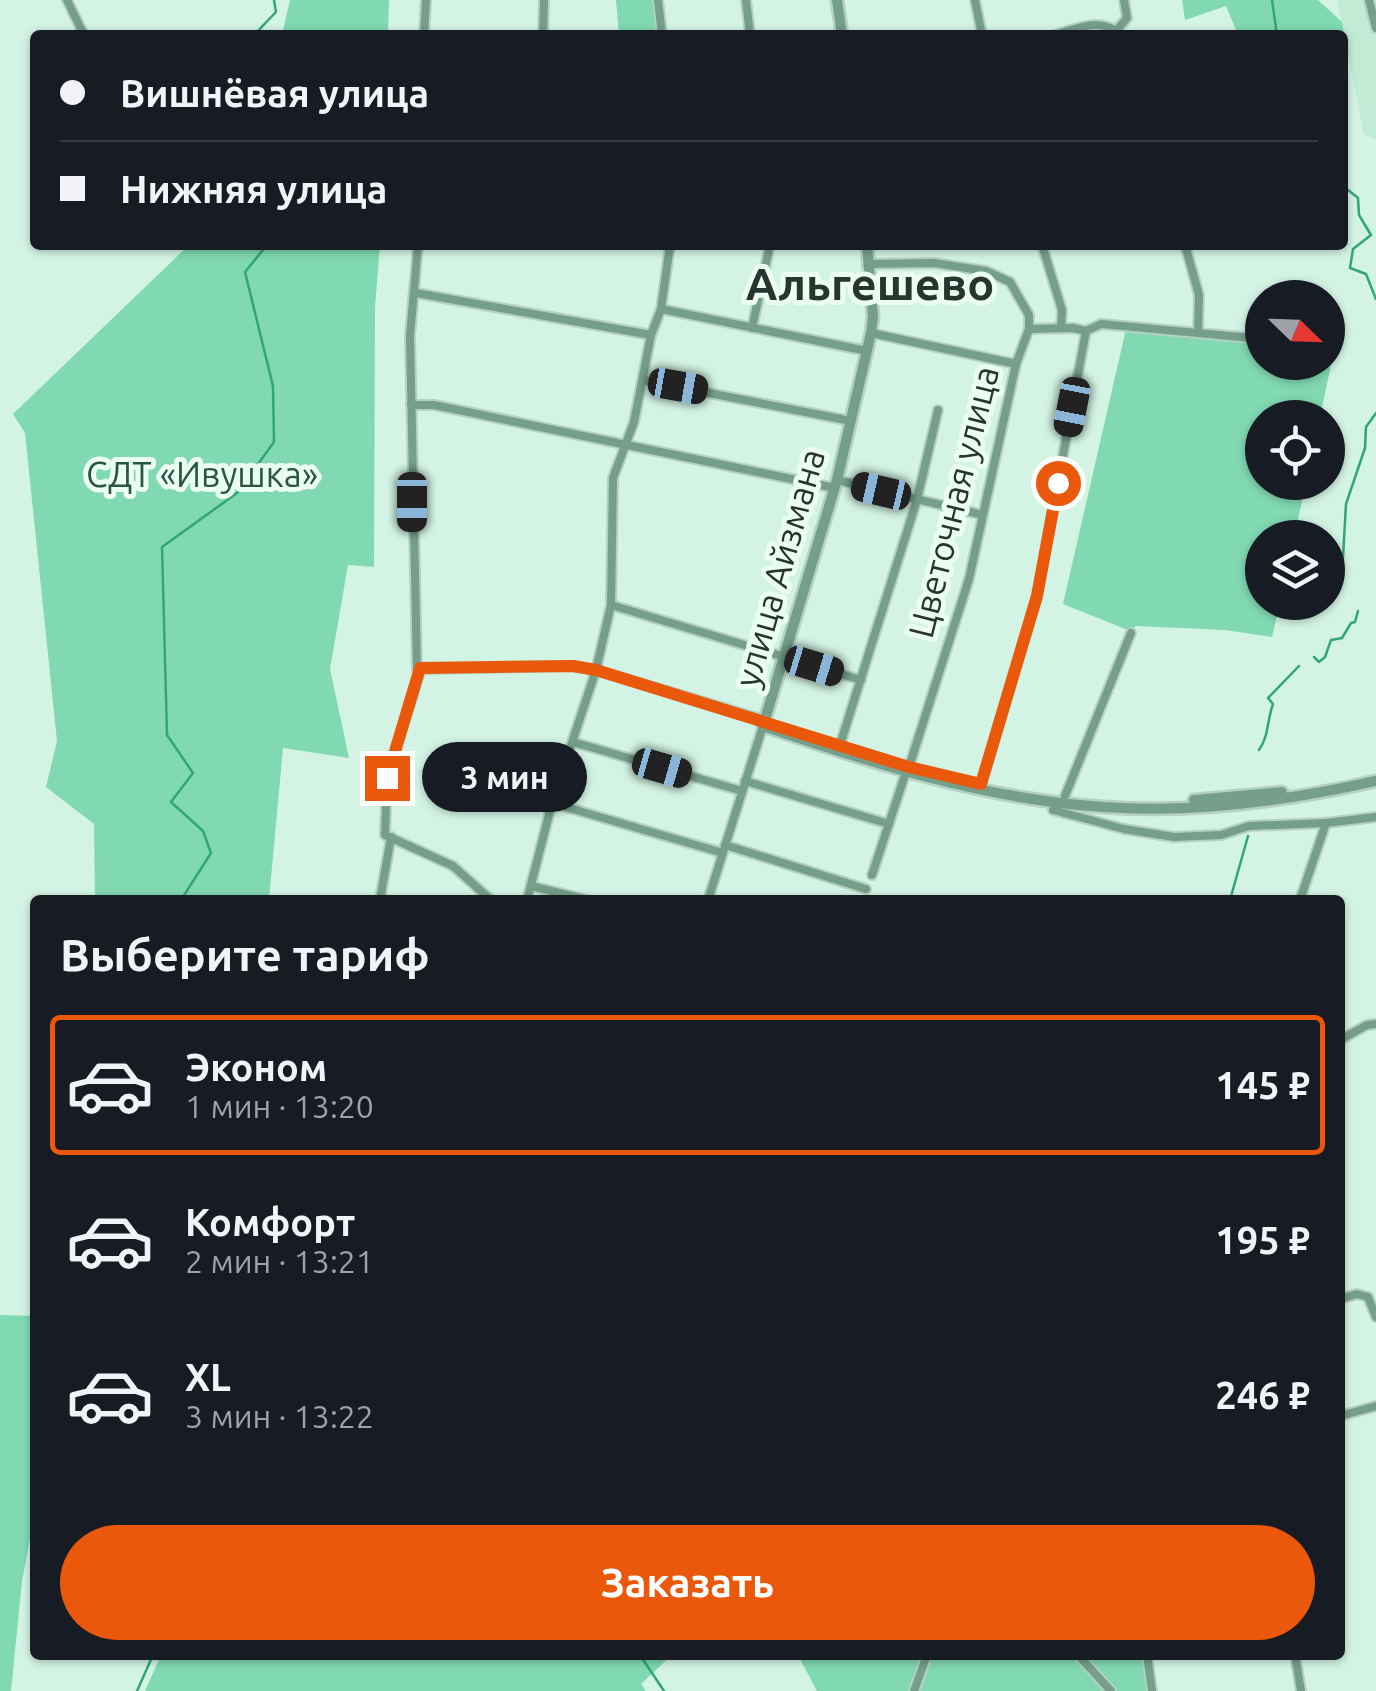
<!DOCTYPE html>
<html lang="ru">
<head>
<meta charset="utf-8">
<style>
	body { margin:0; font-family:Ubuntu,sans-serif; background:#242831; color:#f1f3f6; height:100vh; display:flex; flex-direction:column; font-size:38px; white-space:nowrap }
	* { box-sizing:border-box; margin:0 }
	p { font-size:32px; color:#9ea1a6 }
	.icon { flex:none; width:55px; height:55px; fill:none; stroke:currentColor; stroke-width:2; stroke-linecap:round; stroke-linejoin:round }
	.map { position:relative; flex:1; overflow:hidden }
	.side { position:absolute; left:30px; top:895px; width:1315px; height:765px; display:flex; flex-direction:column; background:#171b24; border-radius:10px; box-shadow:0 2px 8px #0004 }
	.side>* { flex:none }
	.banner { position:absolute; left:30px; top:30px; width:1318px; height:220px; border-radius:10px; box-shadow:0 2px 8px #0004; display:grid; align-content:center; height:220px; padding:0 30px; background:#171b24 }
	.needle { width:65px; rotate:113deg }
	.fabs { position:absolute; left:1245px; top:280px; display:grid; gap:20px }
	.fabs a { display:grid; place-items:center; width:100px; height:100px; border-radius:50%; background:#171b24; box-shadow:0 2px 8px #0004; font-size:50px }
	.end { position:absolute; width:45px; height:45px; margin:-22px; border:12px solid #ea580c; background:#fff; box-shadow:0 0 0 5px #fff }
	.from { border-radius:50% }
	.bubble { position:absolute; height:70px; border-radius:35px; background:#171b24; box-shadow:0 2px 8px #0004; font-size:32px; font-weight:600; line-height:70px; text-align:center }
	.car { position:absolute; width:30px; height:60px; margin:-30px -15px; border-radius:12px; box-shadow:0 0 8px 2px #0007; background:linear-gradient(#222 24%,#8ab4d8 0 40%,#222 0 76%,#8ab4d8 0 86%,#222 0) }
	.banner b { display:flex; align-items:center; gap:35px; height:95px; font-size:38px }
	.banner b+b { border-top:2px solid #363941 }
	.banner i { width:25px; height:25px; background:#f1f3f6 }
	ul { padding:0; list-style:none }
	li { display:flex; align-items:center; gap:30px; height:140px; margin:0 20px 15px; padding:0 10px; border:5px solid transparent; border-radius:10px }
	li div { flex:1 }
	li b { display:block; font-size:38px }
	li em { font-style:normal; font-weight:600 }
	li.on { border-color:#ea580c }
	li>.icon { width:90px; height:90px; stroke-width:1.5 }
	h2 { padding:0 30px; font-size:45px; line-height:120px }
	.cta { display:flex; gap:20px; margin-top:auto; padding:20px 30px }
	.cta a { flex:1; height:115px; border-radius:60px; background:#ea580c; color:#fff; font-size:40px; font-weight:600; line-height:115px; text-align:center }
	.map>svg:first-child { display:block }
</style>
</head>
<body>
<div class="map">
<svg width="1376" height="1691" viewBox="0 0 1376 1691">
	<rect width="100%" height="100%" fill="#d3f4e4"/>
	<path fill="#c2ebd6" d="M 1337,0 L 1368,0 L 1376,33 L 1376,139 L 1364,135 Z"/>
	<g fill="#80d9b1">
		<path d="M 290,0 L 389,0 L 388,35 L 282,35 Z"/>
		<path d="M 616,0 L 653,0 L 657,35 L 619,35 Z"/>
		<path d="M 1182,0 L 1318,0 L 1342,22 L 1347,48 L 1343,56 L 1342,35 L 1238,35 L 1226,6 L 1185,20 Z"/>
		<path d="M 189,245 L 380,245 L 375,307 L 374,567 L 348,565 L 330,669 L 349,758 L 283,748 L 269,900 L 95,900 L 94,824 L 46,787 L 57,741 L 25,433 L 13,414 Z"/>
		<path d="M 1126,329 L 1262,343 L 1262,362 L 1328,362 L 1328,350 L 1334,351 L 1320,417 L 1262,418 L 1262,482 L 1306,483 L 1294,537 L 1262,538 L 1262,602 L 1280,603 L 1272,637 L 1225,630 L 1136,626 L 1130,631 L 1063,604 Z"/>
		<path d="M 0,1315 L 35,1316 L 35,1514 L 22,1581 L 11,1691 L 0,1691 Z"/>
		<path d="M 161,1655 L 672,1655 L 641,1684 L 646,1691 L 145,1691 Z"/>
		<path d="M 798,1655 L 1076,1655 L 1109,1691 L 817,1691 Z"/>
		<path d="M 1079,1655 L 1146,1655 L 1151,1691 L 1112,1691 Z"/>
	</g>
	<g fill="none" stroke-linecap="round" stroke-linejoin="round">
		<g stroke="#32a57a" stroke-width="2.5">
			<path d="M 1272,0 L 1277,35"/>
			<path d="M 254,35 L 276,12 L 274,0"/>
			<path d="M 1342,185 L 1358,198 L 1359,215 L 1371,235 L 1353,249 L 1350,268 L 1366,274 L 1376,299"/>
			<path d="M 1342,575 L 1346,504 L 1365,448 L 1366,427 L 1376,413"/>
			<path d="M 1314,657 L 1319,662 L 1325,657 L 1331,640 L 1342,638 L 1351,623 L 1355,622 L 1358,611"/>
			<path d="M 1259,750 C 1269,736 1267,720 1273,704 L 1268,698 L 1299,666"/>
			<path d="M 181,900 L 211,853 L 203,831 L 171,802 L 193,773 L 167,735 L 162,547 L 237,493 L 274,442 L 273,386 L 245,272 L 267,245"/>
			<path d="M 1230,900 L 1248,836"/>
			<path d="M 640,1655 L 664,1691"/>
			<path d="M 137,1691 L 153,1655"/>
		</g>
		<defs>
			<g id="minor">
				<path d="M 67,0 L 84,35"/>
				<path d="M 658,0 L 662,35"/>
				<path d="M 746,0 L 750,35"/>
				<path d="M 975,0 L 982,35"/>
				<path d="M 1369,0 L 1376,28"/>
				<path d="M 1116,31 L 1127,18 L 1124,0"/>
				<path d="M 424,35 L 426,0"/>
				<path d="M 543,35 L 544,0"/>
				<path d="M 1055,35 C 1076,29 1096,18 1116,31"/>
				<path d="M 418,245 L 410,336 L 417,669 L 573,666 L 596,670 L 764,720"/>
				<path d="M 1042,245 L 1062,310 L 1061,328"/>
				<path d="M 1185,245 L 1199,295 L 1198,332"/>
				<path d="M 870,264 L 934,263 L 986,271 L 1010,282 L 1029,315 L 1029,329 L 1016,364 L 969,579 L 909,767"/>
				<path d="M 416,293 L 651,335"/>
				<path d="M 661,309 L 867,351"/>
				<path d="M 752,328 L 770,245"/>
				<path d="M 1029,329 L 1073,328 L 1086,331 L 1101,324 L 1262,339"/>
				<path d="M 871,333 L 1016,364"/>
				<path d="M 643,380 L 851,421"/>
				<path d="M 411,405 L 434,405 L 835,488"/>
				<path d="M 837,480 L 983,515"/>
				<path d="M 611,605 L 861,680"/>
				<path d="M 421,668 L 387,778 L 385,835 L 453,866 L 491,900"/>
				<path d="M 573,742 L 742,791"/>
				<path d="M 840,745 L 917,500 L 938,410"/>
				<path d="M 745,781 L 889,824"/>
				<path d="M 981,784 L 1037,596 L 1086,331"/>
				<path d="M 1065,796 L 1131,633"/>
				<path d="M 552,803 L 723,853"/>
				<path d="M 1053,810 L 1124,829 L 1174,837 L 1221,835 L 1249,826 L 1326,823 L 1376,817"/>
				<path d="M 725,845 L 866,889"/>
				<path d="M 872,875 L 906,772"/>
				<path d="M 531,886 L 588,900"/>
				<path d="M 380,900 L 391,837"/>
				<path d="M 527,900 L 552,803 L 596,670 L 611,605 L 613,478 L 634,422 L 651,335 L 661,309 L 670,245"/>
				<path d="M 708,900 L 763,726 L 760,723"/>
				<path d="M 1300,900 L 1326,823"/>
				<path d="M 1340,1040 L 1367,1025 L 1376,1024"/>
				<path d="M 1340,1299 L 1357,1294 L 1368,1297 L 1376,1317"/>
				<path d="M 1340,1416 L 1376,1406"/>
				<path d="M 1078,1655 L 1111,1691"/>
				<path d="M 1147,1655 L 1152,1691"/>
				<path d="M 1295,1655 L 1301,1691"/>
				<path d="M 914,1691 L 927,1655"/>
			</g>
			<g id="tertiary">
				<path d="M 837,0 L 842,35"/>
				<path d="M 867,245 L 873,317 L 871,333 L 837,480 L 763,726 C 874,764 985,799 1103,807 C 1195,814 1287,801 1376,781"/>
				<path d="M 1194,800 L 1282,792"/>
			</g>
		</defs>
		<use href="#minor" stroke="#b4d1c3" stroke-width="12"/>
		<use href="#tertiary" stroke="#b4d1c3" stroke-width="15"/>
		<use href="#minor" stroke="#759f8b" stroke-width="8"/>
		<use href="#tertiary" stroke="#759f8b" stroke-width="10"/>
	</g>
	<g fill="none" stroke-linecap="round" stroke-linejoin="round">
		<path stroke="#ea580c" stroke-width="12" d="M 387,778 L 420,668 L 573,666 L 596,670 L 909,767 L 981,784 L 1037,596 L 1058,483"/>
	</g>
	<g text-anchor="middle" stroke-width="10" stroke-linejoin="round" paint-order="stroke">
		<g font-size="35" fill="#285642" stroke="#eafef4">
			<text x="202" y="487">СДТ «Ивушка»</text>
		</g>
		<g font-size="35" fill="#28342e" stroke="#eafef4">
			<text transform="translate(954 502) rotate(-76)" y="12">Цветочная улица</text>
			<text transform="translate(780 568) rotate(-74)" y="12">улица Айзмана</text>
		</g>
		<g font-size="45" font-weight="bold" fill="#28342e" stroke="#eafef4">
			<text x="870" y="300">Альгешево</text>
		</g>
	</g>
</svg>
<div class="fabs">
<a><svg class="needle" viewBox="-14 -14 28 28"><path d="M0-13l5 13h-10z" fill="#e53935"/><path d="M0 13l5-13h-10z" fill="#9ea1a6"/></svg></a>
<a><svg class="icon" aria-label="locate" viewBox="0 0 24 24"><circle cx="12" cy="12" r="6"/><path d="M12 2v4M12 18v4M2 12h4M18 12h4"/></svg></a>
<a><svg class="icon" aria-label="layers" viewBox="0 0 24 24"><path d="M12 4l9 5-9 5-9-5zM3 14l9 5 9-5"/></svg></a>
</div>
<i class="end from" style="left:1058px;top:483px"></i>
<i class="end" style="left:387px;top:778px"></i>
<div class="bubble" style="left:422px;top:742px;width:165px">3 мин</div>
<i class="car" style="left:678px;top:386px;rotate:100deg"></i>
<i class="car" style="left:1072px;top:407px;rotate:191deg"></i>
<i class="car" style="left:881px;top:491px;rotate:283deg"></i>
<i class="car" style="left:412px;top:502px;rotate:180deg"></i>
<i class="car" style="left:814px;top:666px;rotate:107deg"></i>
<i class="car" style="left:662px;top:768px;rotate:106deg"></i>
<div class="banner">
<b><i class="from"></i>Вишнёвая улица</b>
<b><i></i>Нижняя улица</b>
</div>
<section class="side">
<h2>Выберите тариф</h2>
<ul>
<li class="on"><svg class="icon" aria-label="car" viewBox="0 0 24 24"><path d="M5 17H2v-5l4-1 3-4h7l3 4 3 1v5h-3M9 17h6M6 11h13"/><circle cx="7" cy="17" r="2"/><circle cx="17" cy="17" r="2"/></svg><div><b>Эконом</b><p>1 мин · 13:20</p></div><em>145 ₽</em></li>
<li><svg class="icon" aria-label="car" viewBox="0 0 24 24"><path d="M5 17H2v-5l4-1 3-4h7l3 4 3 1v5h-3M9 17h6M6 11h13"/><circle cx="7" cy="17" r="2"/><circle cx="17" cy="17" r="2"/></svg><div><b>Комфорт</b><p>2 мин · 13:21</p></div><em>195 ₽</em></li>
<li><svg class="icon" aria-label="car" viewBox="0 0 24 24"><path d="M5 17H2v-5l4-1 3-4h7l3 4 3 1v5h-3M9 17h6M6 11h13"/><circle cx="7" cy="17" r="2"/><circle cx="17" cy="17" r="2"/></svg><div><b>XL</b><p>3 мин · 13:22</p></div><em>246 ₽</em></li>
</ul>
<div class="cta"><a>Заказать</a></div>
</section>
</div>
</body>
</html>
